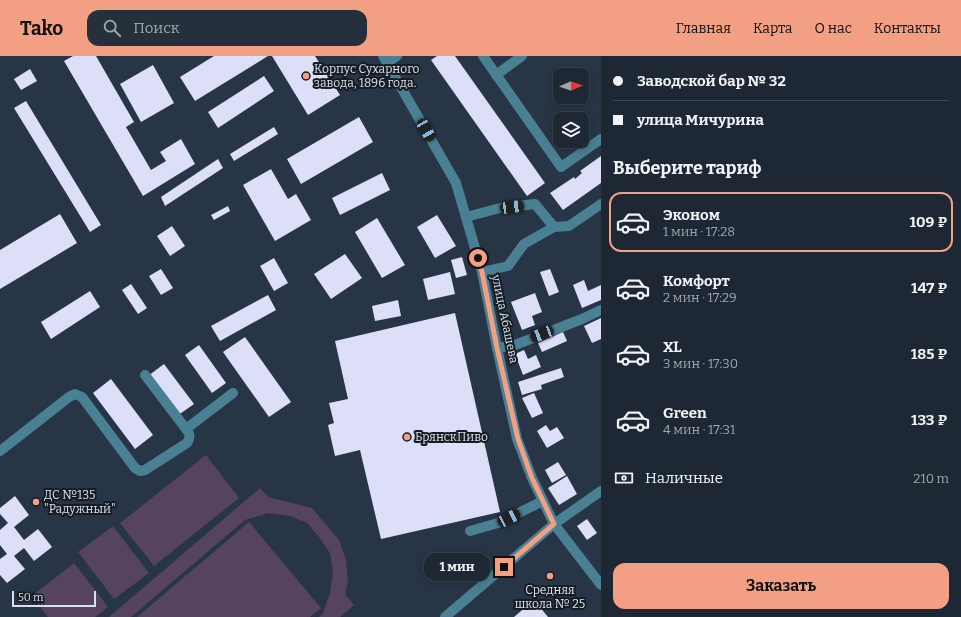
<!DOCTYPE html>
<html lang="ru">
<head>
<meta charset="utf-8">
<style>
	body { margin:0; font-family:Bitter,serif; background:#25303c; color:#f1f3f6; height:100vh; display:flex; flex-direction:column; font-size:15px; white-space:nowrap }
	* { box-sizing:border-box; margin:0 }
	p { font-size:13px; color:#a0a6ac }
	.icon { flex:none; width:22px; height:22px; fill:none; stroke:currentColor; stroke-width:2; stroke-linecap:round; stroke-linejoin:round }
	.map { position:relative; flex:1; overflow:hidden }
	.side { display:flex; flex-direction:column; background:#1d2834; width:360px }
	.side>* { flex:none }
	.banner { display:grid; align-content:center; height:88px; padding:0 12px; background:#1d2834 }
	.needle { width:26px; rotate:88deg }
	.buttons { position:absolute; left:553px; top:12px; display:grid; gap:8px }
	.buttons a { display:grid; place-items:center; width:36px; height:36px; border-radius:8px; background:#1d2834; box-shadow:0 2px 10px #0003,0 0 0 1px #3b444f; font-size:20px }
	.scale { position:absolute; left:12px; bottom:10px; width:84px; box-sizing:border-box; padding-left:4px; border:2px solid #d7e0eb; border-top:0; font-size:11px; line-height:14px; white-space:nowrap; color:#d7e0eb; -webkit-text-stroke:3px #161c24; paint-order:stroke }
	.end { position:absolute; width:18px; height:18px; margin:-9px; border:5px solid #f39f83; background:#111; box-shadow:0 0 0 2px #111 }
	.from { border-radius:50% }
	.bubble { position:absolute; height:28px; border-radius:12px; background:#1d2834; box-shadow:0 2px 10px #0003,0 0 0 1px #3b444f; font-size:13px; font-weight:700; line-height:28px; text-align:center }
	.car { position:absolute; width:12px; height:24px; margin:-12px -6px; border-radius:5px; box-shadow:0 0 3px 1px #0007; background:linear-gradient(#222 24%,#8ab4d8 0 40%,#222 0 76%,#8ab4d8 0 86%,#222 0) }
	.banner b { display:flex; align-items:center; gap:14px; height:38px; font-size:15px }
	.banner b+b { border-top:1px solid #3b444f }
	.banner i { width:10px; height:10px; background:#f1f3f6 }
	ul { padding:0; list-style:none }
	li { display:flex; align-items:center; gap:12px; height:60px; margin:0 8px 6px; padding:0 4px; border:2px solid transparent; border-radius:12px }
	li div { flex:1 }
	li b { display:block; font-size:15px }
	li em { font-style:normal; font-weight:700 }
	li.active { border-color:#f39f83 }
	li>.icon { width:36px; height:36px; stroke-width:1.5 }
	h2 { padding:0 12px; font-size:18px; line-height:48px }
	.pay { display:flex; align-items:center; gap:10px; height:44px; padding:0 12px; font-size:15px }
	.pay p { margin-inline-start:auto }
	.button { display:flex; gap:8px; margin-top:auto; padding:8px 12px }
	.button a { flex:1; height:46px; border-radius:12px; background:#f39f83; color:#111; font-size:16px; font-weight:700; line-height:46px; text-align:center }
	header { display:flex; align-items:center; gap:24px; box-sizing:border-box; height:56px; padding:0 20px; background:#f39f83; color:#111 }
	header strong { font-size:19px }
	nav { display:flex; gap:22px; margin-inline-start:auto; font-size:14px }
	.search { width:280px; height:36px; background:#25303c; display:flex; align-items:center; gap:10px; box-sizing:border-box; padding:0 14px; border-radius:12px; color:#a0a6ac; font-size:15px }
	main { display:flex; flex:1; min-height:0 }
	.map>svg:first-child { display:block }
</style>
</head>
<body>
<header>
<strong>Tako</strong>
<div class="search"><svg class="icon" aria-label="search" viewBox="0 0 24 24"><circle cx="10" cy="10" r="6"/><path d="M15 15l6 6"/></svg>Поиск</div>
<nav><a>Главная</a><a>Карта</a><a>О нас</a><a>Контакты</a></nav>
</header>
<main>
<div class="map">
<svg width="601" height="561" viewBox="0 0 601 561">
	<rect width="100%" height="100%" fill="#273546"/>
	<g fill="#554361">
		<path d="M 206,399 L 239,442 L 154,510 L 120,467 Z"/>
		<path d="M 260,432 L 268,441 L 312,452 L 339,484 L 346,504 L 348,525 L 345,538 L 354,549 L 340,561 L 319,561 L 323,557 L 330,537 L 333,516 L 330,497 L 319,481 L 307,467 L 290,460 L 268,457 L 245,464 L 131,561 L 109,561 Z"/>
		<path d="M 249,466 L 321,552 L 310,561 L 137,561 Z"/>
		<path d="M 113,470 L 149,517 L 114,543 L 78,496 Z"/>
		<path d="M 74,507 L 108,551 L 95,561 L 48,561 L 32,540 Z"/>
	</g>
	<g fill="#dddff8">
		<path d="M 73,0 L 96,0 L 134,66 L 126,71 L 151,114 L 166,105 L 160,96 L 181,83 L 195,108 L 143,140 L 64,5 Z"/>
		<path d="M 214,0 L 268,0 L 195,45 L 180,21 Z"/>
		<path d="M 272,0 L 315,0 L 340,39 L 308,59 Z"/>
		<path d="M 437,0 L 455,0 L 545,127 L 527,140 L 431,4 Z"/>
		<path d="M 153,9 L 174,47 L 141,66 L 120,28 Z"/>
		<path d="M 30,13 L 37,25 L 21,34 L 14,23 Z"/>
		<path d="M 264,20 L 274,35 L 218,72 L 208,56 Z"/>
		<path d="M 26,45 L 101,169 L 90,176 L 14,52 Z"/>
		<path d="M 359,61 L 373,86 L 301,128 L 287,103 Z"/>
		<path d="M 274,71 L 278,78 L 234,105 L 230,98 Z"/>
		<path d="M 601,100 L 601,127 L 563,154 L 550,137 L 574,121 L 575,123 L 582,117 L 580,115 Z"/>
		<path d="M 218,103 L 223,112 L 165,150 L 161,141 Z"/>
		<path d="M 271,113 L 288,143 L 296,138 L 311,164 L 275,185 L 243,129 Z"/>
		<path d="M 382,117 L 390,134 L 340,159 L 332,142 Z"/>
		<path d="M 228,150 L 230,155 L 214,164 L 211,159 Z"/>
		<path d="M 60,158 L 77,187 L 0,233 L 0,194 Z"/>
		<path d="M 437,159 L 456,190 L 435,202 L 417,171 Z"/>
		<path d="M 377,162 L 405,209 L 382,222 L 355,176 Z"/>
		<path d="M 172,170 L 185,190 L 170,200 L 157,180 Z"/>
		<path d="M 345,198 L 362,222 L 331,243 L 314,218 Z"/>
		<path d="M 462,201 L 467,219 L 456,222 L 451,204 Z"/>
		<path d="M 274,202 L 288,227 L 274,235 L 260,210 Z"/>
		<path d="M 161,213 L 173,232 L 161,239 L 149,220 Z"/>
		<path d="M 550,213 L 559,236 L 549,240 L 540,216 Z"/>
		<path d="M 450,216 L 455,238 L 428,244 L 423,223 Z"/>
		<path d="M 584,224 L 588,235 L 601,229 L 601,244 L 582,252 L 573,229 Z"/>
		<path d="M 131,228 L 147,252 L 138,258 L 122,234 Z"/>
		<path d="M 90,235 L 100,251 L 51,283 L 41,266 Z"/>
		<path d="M 535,237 L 542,256 L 532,260 L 535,269 L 522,274 L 511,246 Z"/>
		<path d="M 268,239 L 276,254 L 220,285 L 211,270 Z"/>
		<path d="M 398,244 L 401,260 L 375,265 L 372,250 Z"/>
		<path d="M 455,257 L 500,456 L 381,483 L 360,394 L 335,400 L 328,369 L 334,367 L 329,347 L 348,343 L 335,285 Z"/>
		<path d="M 601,262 L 601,283 L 592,287 L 584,270 Z"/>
		<path d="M 563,276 L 567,285 L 542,296 L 538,287 Z"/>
		<path d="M 245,281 L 291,346 L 269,361 L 223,296 Z"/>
		<path d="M 199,289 L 226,327 L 212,337 L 185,299 Z"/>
		<path d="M 524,294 L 528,303 L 536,299 L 541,311 L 523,319 L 515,298 Z"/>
		<path d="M 164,308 L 194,348 L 177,360 L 148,320 Z"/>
		<path d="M 561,312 L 564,321 L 541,329 L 542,333 L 522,339 L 518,326 Z"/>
		<path d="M 111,323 L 153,379 L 135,393 L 93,337 Z"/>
		<path d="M 534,337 L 543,357 L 532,362 L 522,342 Z"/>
		<path d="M 546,369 L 550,375 L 557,371 L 564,382 L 547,392 L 537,375 Z"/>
		<path d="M 558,406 L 566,419 L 552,427 L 545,414 Z"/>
		<path d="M 567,420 L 577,438 L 559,449 L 548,432 Z"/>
		<path d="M 15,440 L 29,459 L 14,471 L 24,484 L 38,473 L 52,491 L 34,505 L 24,492 L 14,500 L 25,513 L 7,527 L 0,519 L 0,503 L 7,498 L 0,489 L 0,474 L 8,467 L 0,458 L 0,452 Z"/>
		<path d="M 587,463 L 597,477 L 587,484 L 577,470 Z"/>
		<path d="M 534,544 L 548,561 L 514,561 Z"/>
	</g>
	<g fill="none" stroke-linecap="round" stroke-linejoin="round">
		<g stroke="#498093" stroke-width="10">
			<path d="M 383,0 L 456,127 L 482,216 L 497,292 L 517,383 L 532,422 L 554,468 L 601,529"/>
			<path d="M 483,0 L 561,111 L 601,83"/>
			<path d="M 387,7 L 397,0"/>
			<path d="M 496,19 L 522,0"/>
			<path d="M 466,161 L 500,152 L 535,148 L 554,171"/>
			<path d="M 482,216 L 508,210 L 524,188 L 554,171 L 569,170 L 601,148"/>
			<path d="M 497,292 L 515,289 L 582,263 L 601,254"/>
			<path d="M 145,319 L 186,373"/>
			<path d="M 0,395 L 69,341 L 75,338 L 82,341 L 135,412 L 140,415 L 145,414 L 187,387 C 191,381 190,378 186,373 L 233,337"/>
			<path d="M 470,475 L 498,467 L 543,445"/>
			<path d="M 445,561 L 554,468 L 601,435"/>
		</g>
	</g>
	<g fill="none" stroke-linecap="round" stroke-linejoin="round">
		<path stroke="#f39f83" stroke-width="5" d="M 478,202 L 482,216 L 497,292 L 518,383 L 532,422 L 554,468 L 504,511"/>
	</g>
	<g fill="#f39f83" stroke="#161c24" stroke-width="1.5">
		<circle cx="306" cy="20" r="4"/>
		<circle cx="407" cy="381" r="4"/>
		<circle cx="36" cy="446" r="4"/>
		<circle cx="550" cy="520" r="4"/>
	</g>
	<g text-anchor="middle" stroke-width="4" stroke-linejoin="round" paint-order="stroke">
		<g font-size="12" fill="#d7e0eb" stroke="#161c24" text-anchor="start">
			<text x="314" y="17">Корпус Сухарного<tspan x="314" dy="14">завода, 1896 года.</tspan></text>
			<text x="415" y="385">БрянскПиво</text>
			<text x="44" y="443">ДС №135<tspan x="44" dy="14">"Радужный"</tspan></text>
			<text x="550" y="538" text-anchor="middle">Средняя<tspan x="550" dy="14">школа № 25</tspan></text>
		</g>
		<g font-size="12" fill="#d7e0eb" stroke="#161c24">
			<text transform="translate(505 263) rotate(78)" y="4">улица Абашева</text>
		</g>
	</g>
</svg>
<div class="buttons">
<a><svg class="needle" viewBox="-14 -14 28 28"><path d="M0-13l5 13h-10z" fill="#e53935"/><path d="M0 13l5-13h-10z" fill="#a0a6ac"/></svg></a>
<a><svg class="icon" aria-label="layers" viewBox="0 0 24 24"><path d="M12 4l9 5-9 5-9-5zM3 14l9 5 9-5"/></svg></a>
</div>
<div class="scale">50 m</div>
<i class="end from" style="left:478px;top:202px"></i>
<i class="end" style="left:504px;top:511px"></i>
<div class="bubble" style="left:424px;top:497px;width:66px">1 мин</div>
<i class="car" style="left:426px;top:74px;rotate:150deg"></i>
<i class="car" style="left:512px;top:151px;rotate:83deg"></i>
<i class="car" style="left:542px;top:278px;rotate:249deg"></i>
<i class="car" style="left:509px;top:462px;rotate:63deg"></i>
</div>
<section class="side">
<div class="banner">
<b><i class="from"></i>Заводской бар № 32</b>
<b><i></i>улица Мичурина</b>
</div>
<h2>Выберите тариф</h2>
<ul>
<li class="active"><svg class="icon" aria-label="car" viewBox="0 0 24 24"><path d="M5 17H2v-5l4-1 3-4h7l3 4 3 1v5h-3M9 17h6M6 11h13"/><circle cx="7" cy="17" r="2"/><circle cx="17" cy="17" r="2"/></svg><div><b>Эконом</b><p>1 мин · 17:28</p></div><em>109 ₽</em></li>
<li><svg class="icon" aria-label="car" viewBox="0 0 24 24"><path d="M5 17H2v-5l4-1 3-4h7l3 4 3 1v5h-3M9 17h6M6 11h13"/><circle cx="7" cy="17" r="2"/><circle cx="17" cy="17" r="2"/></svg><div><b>Комфорт</b><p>2 мин · 17:29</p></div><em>147 ₽</em></li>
<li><svg class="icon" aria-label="car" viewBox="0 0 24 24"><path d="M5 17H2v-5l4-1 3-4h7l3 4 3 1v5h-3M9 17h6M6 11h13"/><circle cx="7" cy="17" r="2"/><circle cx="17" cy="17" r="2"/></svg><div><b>XL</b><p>3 мин · 17:30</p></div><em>185 ₽</em></li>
<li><svg class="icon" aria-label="car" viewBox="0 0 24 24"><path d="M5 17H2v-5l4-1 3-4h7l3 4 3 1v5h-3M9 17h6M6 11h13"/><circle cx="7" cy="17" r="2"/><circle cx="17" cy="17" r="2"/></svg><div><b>Green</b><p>4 мин · 17:31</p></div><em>133 ₽</em></li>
</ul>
<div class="pay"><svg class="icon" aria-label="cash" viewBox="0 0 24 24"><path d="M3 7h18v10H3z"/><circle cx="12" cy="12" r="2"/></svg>Наличные<p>210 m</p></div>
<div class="button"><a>Заказать</a></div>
</section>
</main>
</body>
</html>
